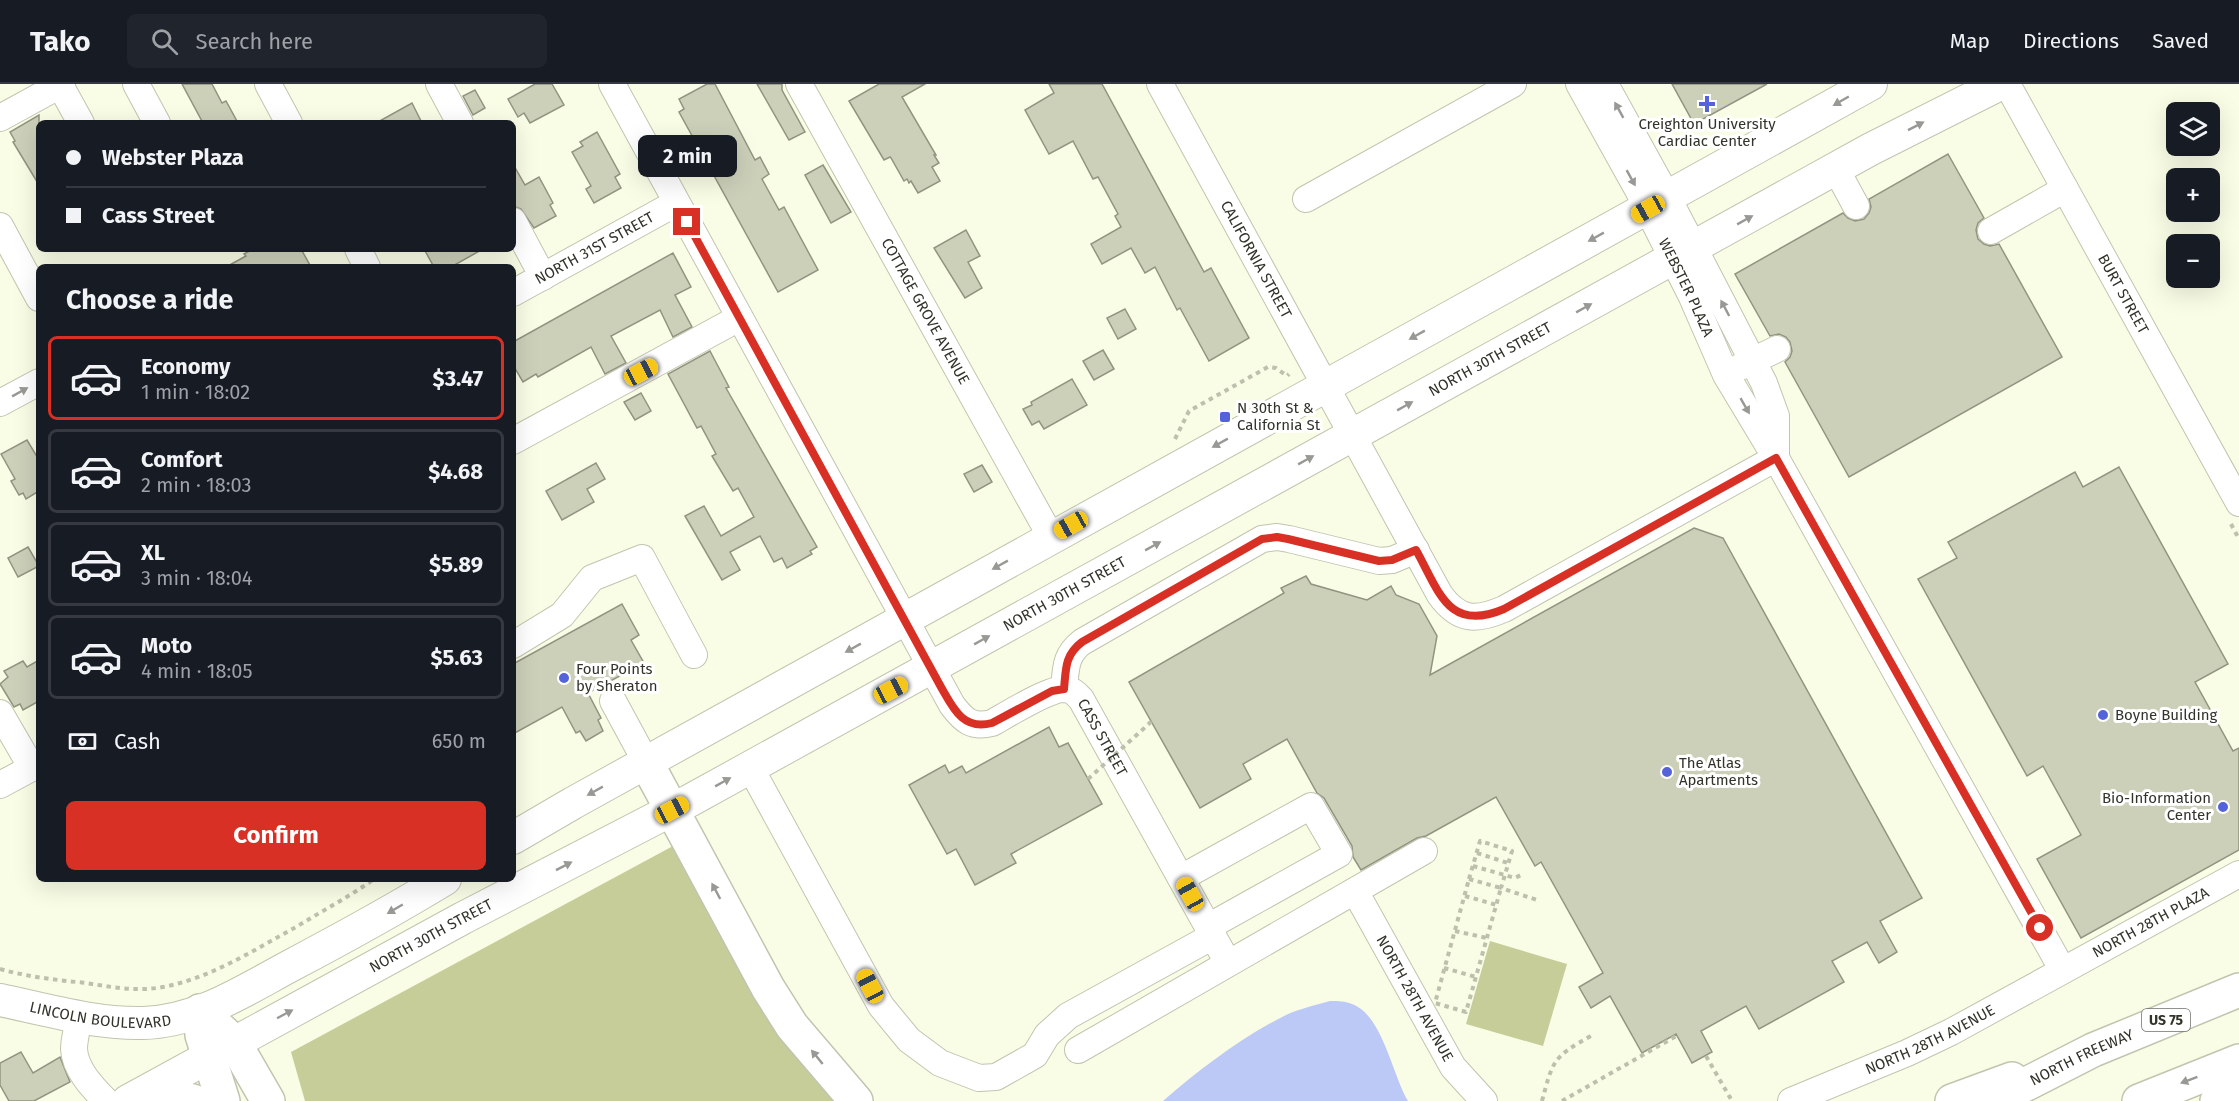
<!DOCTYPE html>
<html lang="en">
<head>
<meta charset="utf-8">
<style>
	body { margin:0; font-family:"Fira Sans",sans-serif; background:#20242c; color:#f1f3f6; height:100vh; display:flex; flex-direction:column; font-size:22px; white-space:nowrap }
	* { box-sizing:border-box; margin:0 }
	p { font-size:20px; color:#9ea1a6 }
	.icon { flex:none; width:33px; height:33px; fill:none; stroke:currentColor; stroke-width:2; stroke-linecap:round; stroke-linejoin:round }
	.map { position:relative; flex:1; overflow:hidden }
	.details { position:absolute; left:36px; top:180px; width:480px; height:618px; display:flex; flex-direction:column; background:#171b24; border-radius:9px; box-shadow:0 6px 24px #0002 }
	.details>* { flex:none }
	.top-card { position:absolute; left:36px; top:36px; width:480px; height:132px; border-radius:9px; box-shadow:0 6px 24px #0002; display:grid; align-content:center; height:132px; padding:0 30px; background:#171b24 }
	.tools { position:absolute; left:2166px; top:18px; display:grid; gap:12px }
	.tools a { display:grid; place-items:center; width:54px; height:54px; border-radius:9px; background:#171b24; box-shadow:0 6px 24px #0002; font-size:30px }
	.end { position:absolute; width:27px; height:27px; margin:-14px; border:8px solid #d93025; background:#fff; box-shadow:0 0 0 3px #fff }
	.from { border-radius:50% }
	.bubble { position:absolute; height:42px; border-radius:9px; background:#171b24; box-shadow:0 6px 24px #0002; font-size:20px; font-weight:700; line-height:42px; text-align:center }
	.car { position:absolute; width:18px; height:36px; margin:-18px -9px; border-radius:8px; box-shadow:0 0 4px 2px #0007; background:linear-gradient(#f5c518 24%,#345 0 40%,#f5c518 0 76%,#345 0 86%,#f5c518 0) }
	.top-card b { display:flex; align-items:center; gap:21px; height:57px; font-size:22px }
	.top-card b+b { border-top:2px solid #363941 }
	.top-card i { width:15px; height:15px; background:#f1f3f6 }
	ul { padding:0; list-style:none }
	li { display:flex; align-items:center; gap:18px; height:84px; margin:0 12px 9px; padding:0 18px; border:3px solid #363941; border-radius:9px }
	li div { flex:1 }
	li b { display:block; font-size:22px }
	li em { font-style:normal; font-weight:700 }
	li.on { border-color:#d93025 }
	li>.icon { width:54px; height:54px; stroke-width:1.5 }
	h2 { padding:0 30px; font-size:27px; line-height:72px }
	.pay { display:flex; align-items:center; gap:15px; height:66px; padding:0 30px; font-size:22px }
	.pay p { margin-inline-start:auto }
	.primary-button { display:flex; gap:12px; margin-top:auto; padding:12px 30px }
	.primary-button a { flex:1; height:69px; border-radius:9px; background:#d93025; color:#fff; font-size:24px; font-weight:700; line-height:69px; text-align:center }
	header { display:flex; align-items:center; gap:36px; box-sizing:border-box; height:84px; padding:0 30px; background:#171b24; border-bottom:2px solid #363941 }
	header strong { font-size:28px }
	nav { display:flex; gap:33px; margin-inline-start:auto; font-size:21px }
	.search { width:420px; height:54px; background:#20242c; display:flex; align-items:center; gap:15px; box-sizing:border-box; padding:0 21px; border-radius:9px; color:#9ea1a6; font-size:22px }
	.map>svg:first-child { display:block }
</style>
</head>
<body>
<header>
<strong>Tako</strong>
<div class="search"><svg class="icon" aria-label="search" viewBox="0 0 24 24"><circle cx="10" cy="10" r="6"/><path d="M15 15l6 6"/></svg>Search here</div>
<nav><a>Map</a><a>Directions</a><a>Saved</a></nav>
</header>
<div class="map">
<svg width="2239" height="1017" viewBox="0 0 2239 1017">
	<rect width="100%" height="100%" fill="#f9fde6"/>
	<g fill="#c6cd99">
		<path d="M 673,762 L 843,1017 L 305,1017 L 291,968 Z"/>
		<path d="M 1490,857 L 1567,880 L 1543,962 L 1466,940 Z"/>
	</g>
	<path fill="#bcc8f5" d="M 1330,917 C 1336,917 1343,917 1349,919 C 1382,927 1392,991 1408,1017 L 1163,1017 C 1200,985 1242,953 1286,931 C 1299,925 1316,921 1330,917 Z"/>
	<g fill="#ccd0b9" stroke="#919480" stroke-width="1.5">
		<path d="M 182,0 L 212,0 L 222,19 L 226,17 L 238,39 L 203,39 Z"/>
		<path d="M 535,0 L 552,0 L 564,21 L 530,39 L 524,29 L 518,33 L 508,15 Z"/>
		<path d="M 707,0 L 715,0 L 755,76 L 760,73 L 769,90 L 762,95 L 779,126 L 784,123 L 818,186 L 778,208 L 679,28 L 684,25 L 679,15 Z"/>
		<path d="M 757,0 L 782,0 L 782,6 L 805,48 L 789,56 Z"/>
		<path d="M 879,0 L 925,0 L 902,13 L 936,71 L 934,71 L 939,79 L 932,83 L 940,97 L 918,109 L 911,97 L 909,99 L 907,95 L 904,97 L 891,74 L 890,73 L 884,76 L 849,17 Z"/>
		<path d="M 1049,0 L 1102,0 L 1204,188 L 1211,184 L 1249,254 L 1209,277 L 1180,224 L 1177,226 L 1155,183 L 1145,189 L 1131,164 L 1102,180 L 1091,160 L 1121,143 L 1115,132 L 1118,130 L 1098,93 L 1093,95 L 1073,57 L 1049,70 L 1025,26 L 1054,9 Z"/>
		<path d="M 1672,0 L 1767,0 L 1694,40 Z"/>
		<path d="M 475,6 L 485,24 L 473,31 L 463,12 Z"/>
		<path d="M 412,19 L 422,39 L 376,39 Z"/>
		<path d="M 39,31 L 39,101 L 13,58 L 15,57 L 10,48 Z"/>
		<path d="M 597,48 L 620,90 L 615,93 L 621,104 L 594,119 L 586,105 L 591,102 L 572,68 L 583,62 L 580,58 Z"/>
		<path d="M 1948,70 L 1984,134 L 1978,139 L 1976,146 L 1978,155 L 1984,160 L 1990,162 L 1999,160 L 2062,273 L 1849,393 L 1785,278 L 1790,273 L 1792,267 L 1790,258 L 1786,253 L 1779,250 L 1770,252 L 1735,190 L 1843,129 L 1848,134 L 1855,137 L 1864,135 L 1869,129 L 1871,123 L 1869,115 Z"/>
		<path d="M 513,80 L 525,101 L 539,93 L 553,119 L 550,121 L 556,132 L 534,144 L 521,125 L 513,122 Z"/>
		<path d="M 823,81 L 851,128 L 831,139 L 805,91 Z"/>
		<path d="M 966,146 L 980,172 L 968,178 L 982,204 L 965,214 L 934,164 Z"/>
		<path d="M 253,165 L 301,165 L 311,183 L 226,183 L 246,172 L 244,170 Z"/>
		<path d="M 424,165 L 483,165 L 451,183 L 434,183 Z"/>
		<path d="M 673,169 L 691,203 L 675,211 L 692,243 L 673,253 L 660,226 L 611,252 L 626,279 L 605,290 L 591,263 L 538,293 L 536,290 L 523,298 L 513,281 L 513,258 Z"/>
		<path d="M 1125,225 L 1136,245 L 1118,255 L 1107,234 Z"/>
		<path d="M 1103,266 L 1114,285 L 1094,296 L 1083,277 Z"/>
		<path d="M 710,267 L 729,303 L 726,304 L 817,463 L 810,467 L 812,470 L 787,484 L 782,474 L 774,478 L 760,452 L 730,468 L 740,486 L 722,496 L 685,432 L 704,422 L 721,452 L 754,433 L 738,404 L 733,407 L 712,372 L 716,370 L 701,342 L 697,344 L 668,290 Z"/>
		<path d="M 1072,295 L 1087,321 L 1044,345 L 1039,337 L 1032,341 L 1023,325 L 1032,321 L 1031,318 Z"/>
		<path d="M 641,309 L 651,327 L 635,336 L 624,318 Z"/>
		<path d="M 27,356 L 39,376 L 39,407 L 26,415 L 23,409 L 19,411 L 11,397 L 15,395 L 1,370 Z"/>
		<path d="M 596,379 L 605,395 L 587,405 L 594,418 L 562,436 L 546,407 Z"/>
		<path d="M 982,381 L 992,398 L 974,408 L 964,390 Z"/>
		<path d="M 2119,383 L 2228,580 L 2195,598 L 2233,667 L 2239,664 L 2239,766 L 2081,854 L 2037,775 L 2081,751 L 2043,682 L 2027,692 L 1918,495 L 1957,474 L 1948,458 L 2075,388 L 2083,403 Z"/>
		<path d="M 1694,444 L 1723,454 L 1922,814 L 1880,837 L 1897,868 L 1879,879 L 1867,858 L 1832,877 L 1844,898 L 1759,945 L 1746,922 L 1701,947 L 1712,968 L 1692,979 L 1676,950 L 1642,969 L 1610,912 L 1591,924 L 1579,903 L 1603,889 L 1541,778 L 1535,782 L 1496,713 L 1426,752 L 1417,754 L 1361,786 L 1353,773 L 1352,762 L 1324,714 L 1317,709 L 1287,655 L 1243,680 L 1251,695 L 1200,724 L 1129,598 L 1284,509 L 1281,504 L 1306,492 L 1311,500 L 1367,516 L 1391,502 L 1396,511 L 1419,520 L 1437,552 L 1430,591 Z"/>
		<path d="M 28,463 L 39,482 L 18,493 L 8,474 Z"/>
		<path d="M 622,520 L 639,551 L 631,556 L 644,579 L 588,609 L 601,634 L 598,636 L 603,647 L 586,657 L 580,647 L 576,649 L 562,623 L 513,650 L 513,580 Z"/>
		<path d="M 39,576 L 39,617 L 23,626 L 20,620 L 14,623 L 0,600 L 8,593 L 4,587 L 23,577 L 27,583 Z"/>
		<path d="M 1049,643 L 1059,663 L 1068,659 L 1102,720 L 1011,770 L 1016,779 L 975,801 L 956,765 L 947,770 L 909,701 L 945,681 L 949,689 L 962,682 L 966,689 Z"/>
		<path d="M 21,968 L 33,989 L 60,973 L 70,998 L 34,1017 L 9,1017 L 0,1001 L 0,979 Z"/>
	</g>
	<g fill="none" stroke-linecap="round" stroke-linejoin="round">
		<defs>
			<g id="minor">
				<path d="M 136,0 L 157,39"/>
				<path d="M 268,0 L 289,39"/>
				<path d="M 439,0 L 460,39"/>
				<path id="s1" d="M 612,0 L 952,621 C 964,637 972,644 992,639 C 1008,630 1050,604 1065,605 C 1073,606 1076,610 1081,615 L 1228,879"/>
				<path id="s2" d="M 799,0 L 1051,453"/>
				<path id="s3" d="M 1160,0 L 1440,511 C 1459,537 1476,537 1504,525 L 1776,374"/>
				<path id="s4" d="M 1579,0 L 1638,106 L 1692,213 L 1726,291 L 1776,374 L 2062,885"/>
				<path d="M 1605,0 L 1668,114 L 1764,299 L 1776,332 L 1776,374"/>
				<path id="s5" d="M 2007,0 L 2239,419"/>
				<path d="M 60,1 L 81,39"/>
				<path d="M 0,34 L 62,0"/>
				<path d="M 1836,85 L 1856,122"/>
				<path d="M 1306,115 L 1513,0"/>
				<path d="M 513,137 L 543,193"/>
				<path d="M 0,142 L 39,214"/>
				<path d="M 1991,147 L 2065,105"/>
				<path d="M 358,165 L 367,183"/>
				<path id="s6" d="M 513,209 L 676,119"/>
				<path d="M 1740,283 L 1777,265"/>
				<path d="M 0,319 L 39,298"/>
				<path d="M 513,357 L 739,234"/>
				<path d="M 513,561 L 562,531 L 592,494 L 642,474 L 694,571"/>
				<path d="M 1064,605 C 1066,584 1065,571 1082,558 L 1262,455 L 1277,453 L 1289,455 L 1379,477 L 1392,476 L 1416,466"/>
				<path d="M 613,617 L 646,678"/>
				<path d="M 0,629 L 32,684"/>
				<path d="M 750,683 L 881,922 L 909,956 L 940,979 L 979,994 L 996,993 L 1035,971 L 1047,951 L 1068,932 L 1213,852"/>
				<path d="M 0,701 L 39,680"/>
				<path d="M 1181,794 L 1311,722 L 1339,770 L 1208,843"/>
				<path id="s7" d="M 1355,807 L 1453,983 L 1484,1017"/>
				<path d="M 79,932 C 78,942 74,955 74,965 C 75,985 92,1003 106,1017"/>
				<path d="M 1078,966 L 1424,767"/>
				<path id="s8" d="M 1791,1017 L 1907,969 L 1951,948 L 2239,790"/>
			</g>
			<g id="major">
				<path d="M 513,754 L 573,719 L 1871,0"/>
				<path id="s9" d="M 0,916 C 47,926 96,940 143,939 C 197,938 245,906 290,882 C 343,854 394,826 445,795"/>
				<path id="s10" d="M 128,1017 L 463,834 L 689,717 L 1871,65 L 2000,0"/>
			</g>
			<g id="highway">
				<path d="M 646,678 L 768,904 L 792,942 L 856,1017"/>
				<path d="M 200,927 L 234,958 L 268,1017"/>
				<path d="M 200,927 L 202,951 L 223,1017"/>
				<path d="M 147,1017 L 171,1012 L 193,1017"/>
				<path d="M 1952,1017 L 2012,995"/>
				<path id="s11" d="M 1993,1017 L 2093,966 L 2239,906"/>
				<path d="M 2139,1017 L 2239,977"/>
				<path d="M 2217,1017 L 2239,1005"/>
			</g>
		</defs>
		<use href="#minor" stroke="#c1c5af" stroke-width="28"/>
		<use href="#major" stroke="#c1c5af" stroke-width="34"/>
		<use href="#highway" stroke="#c1c5af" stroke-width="36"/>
		<g stroke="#bdc0ad" stroke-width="4" stroke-dasharray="4.5 4.5" stroke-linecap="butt">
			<path d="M 201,39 L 202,38"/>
			<path d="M 1175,355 L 1189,327 L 1268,283 L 1276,284 L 1287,292 L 1289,290"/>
			<path d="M 2231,440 L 2239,455"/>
			<path d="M 1477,769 L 1508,779"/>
			<path d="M 1473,782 L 1515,794 L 1523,790"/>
			<path d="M 1469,795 L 1501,804 L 1466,928 L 1435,919 Z"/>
			<path d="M 1469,795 L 1480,757 L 1512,767 L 1501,804 L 1537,816"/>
			<path d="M 1465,812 L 1497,821"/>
			<path d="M 1455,847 L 1487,854"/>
			<path d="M 1444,884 L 1476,893"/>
			<path d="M 0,885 C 28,893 57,896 86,899 C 111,903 137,908 163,903 C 211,894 254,866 296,843 C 322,827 349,813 374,795"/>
			<path d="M 1706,972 L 1732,1017"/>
			<path d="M 1542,1017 C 1553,976 1553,973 1591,952"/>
			<path d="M 1562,1017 L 1678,951"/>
		</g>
		<use href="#minor" stroke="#fff" stroke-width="26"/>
		<use href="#major" stroke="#fff" stroke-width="32"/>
		<use href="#highway" stroke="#fff" stroke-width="33"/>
		<path stroke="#bdc0ad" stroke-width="4" stroke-dasharray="4.5 4.5" stroke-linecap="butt" d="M 1088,695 L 1152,637"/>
	</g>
	<defs><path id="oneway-solid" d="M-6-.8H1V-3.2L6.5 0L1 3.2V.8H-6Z" transform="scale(1.5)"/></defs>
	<g fill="#989994">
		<use href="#oneway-solid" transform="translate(1841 17) rotate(150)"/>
		<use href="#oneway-solid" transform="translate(1619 26) rotate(-119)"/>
		<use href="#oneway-solid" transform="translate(1916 42) rotate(-27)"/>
		<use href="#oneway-solid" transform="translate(1631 94) rotate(61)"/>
		<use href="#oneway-solid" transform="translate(1745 136) rotate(-29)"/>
		<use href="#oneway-solid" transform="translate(1596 153) rotate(151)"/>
		<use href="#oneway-solid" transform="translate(1584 224) rotate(-29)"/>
		<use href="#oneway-solid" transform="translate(1725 224) rotate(-118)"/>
		<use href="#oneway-solid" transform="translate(1417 251) rotate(151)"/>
		<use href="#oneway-solid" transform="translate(20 308) rotate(-29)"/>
		<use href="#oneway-solid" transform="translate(1405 322) rotate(-29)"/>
		<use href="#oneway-solid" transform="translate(1745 322) rotate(60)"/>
		<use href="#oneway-solid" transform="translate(1220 359) rotate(151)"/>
		<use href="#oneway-solid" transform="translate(1306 376) rotate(-29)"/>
		<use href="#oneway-solid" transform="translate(1153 462) rotate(-29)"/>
		<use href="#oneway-solid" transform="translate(1000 481) rotate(151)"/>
		<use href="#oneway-solid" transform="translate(982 556) rotate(-29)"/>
		<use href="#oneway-solid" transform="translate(853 564) rotate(151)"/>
		<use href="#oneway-solid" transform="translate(723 698) rotate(-29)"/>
		<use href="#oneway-solid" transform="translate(595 707) rotate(151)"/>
		<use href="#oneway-solid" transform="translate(564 782) rotate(-27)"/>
		<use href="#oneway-solid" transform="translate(716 807) rotate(-118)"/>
		<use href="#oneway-solid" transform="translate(395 825) rotate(150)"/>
		<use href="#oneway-solid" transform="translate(285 930) rotate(-28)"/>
		<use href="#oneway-solid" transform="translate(817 973) rotate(-129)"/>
		<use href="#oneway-solid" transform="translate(2189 996) rotate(159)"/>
	</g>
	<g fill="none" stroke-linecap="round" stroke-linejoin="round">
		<path stroke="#d93025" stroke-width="8" d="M 687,138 L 941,603 C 953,624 963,647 992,639 L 1052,607 L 1064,605 C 1066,584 1065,571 1082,558 L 1262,455 L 1277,453 L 1288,455 L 1379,477 L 1392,476 L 1416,466 C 1439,507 1448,549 1504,525 L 1776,374 L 2040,844"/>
	</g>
	<g fill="#5463d9" stroke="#fff" stroke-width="2">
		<path d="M1704 11h6v6h6v6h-6v6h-6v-6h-6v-6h6z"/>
		<rect x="1219" y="327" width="12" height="12" rx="3"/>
		<circle cx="564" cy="594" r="6"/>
		<circle cx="2103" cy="631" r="6"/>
		<circle cx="1667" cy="688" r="6"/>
		<circle cx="2223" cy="723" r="6"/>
	</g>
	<g text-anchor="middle" stroke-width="6" stroke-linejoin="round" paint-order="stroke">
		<rect fill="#fff" stroke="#70706a" stroke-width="1.5" x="2142" y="925" width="48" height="22" rx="4.5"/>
		<g font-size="14" font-weight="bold" fill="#32332a">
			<text x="2166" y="941">US 75</text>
		</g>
		<g font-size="15" fill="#32332a" stroke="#fff" text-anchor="start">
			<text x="1707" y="45" text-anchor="middle">Creighton University<tspan x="1707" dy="17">Cardiac Center</tspan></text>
			<text x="1237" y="329">N 30th St &amp;<tspan x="1237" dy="17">California St</tspan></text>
			<text x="576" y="590">Four Points<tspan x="576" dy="17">by Sheraton</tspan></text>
			<text x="2115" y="636">Boyne Building</text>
			<text x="1679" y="684">The Atlas<tspan x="1679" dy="17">Apartments</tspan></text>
			<text x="2211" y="719" text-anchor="end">Bio-Information<tspan x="2211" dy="17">Center</tspan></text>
		</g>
		<g font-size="15" fill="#32332a" stroke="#fff">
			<text dy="5" stroke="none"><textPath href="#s6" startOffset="93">NORTH 31ST STREET</textPath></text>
			<text dy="5" stroke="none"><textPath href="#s3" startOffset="200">CALIFORNIA STREET</textPath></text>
			<text dy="5" stroke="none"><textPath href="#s4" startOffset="230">WEBSTER PLAZA</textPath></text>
			<text dy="5" stroke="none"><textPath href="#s5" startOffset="240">BURT STREET</textPath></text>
			<text dy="5" stroke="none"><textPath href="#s2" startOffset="260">COTTAGE GROVE AVENUE</textPath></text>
			<text dy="5" stroke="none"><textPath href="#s10" startOffset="1551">NORTH 30TH STREET</textPath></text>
			<text dy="5" stroke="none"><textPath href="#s10" startOffset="1065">NORTH 30TH STREET</textPath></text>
			<text dy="5" stroke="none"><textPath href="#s1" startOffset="900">CASS STREET</textPath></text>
			<text dy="5" stroke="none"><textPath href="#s8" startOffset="402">NORTH 28TH PLAZA</textPath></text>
			<text dy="5" stroke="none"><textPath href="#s10" startOffset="345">NORTH 30TH STREET</textPath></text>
			<text dy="5" stroke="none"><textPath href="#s7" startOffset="123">NORTH 28TH AVENUE</textPath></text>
			<text dy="5" stroke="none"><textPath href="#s9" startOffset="102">LINCOLN BOULEVARD</textPath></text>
			<text dy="5" stroke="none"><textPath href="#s8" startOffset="152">NORTH 28TH AVENUE</textPath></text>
			<text dy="5" stroke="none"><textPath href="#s11" startOffset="99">NORTH FREEWAY</textPath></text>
		</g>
	</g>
</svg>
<div class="tools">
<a><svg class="icon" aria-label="layers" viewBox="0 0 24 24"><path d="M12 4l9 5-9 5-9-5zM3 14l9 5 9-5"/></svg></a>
<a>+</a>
<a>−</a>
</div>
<i class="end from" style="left:2040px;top:844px"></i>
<i class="end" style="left:687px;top:138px"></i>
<div class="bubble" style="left:638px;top:51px;width:99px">2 min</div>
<i class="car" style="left:1648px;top:125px;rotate:241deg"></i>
<i class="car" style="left:641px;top:288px;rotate:62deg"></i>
<i class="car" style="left:1071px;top:441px;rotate:241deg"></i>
<i class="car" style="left:891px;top:606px;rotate:62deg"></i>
<i class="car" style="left:672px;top:726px;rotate:62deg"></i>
<i class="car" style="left:1190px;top:810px;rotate:331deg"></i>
<i class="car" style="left:870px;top:902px;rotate:332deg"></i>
<div class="top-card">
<b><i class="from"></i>Webster Plaza</b>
<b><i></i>Cass Street</b>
</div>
<section class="details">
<h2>Choose a ride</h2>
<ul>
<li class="on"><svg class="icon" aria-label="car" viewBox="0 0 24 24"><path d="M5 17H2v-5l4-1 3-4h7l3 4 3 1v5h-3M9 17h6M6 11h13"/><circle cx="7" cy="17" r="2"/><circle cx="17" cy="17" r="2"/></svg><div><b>Economy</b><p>1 min · 18:02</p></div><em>$3.47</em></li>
<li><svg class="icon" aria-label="car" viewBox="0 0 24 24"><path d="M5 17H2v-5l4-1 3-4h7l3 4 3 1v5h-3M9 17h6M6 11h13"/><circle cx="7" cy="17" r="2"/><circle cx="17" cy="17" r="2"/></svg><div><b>Comfort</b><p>2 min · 18:03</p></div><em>$4.68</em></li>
<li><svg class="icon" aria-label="car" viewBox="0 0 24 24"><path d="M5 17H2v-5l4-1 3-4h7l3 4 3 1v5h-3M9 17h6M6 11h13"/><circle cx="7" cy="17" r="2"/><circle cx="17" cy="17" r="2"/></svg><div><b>XL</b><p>3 min · 18:04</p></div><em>$5.89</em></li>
<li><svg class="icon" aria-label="car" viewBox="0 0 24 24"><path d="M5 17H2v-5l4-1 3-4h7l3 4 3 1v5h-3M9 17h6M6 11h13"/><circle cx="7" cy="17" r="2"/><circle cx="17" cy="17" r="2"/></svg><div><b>Moto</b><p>4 min · 18:05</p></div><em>$5.63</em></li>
</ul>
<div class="pay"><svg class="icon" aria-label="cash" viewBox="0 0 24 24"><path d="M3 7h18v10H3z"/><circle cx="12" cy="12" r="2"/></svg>Cash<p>650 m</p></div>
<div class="primary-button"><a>Confirm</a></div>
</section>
</div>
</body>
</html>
